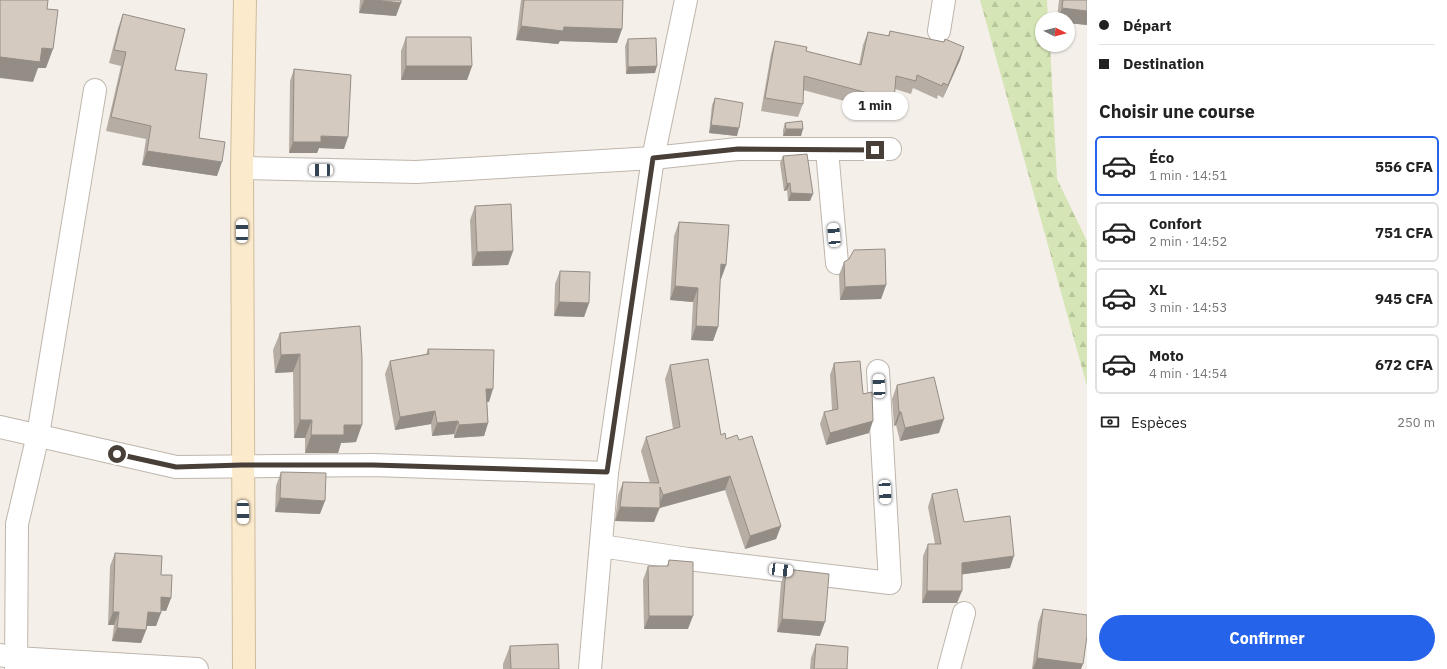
<!DOCTYPE html>
<html lang="fr">
<head>
<meta charset="utf-8">
<style>
	body { margin:0; font-family:"IBM Plex Sans",sans-serif; background:#f2f2f2; color:#222; height:100vh; display:flex; flex-direction:column; font-size:15px; white-space:nowrap }
	* { box-sizing:border-box; margin:0 }
	p { font-size:13px; color:#767676 }
	.icon { flex:none; width:22px; height:22px; fill:none; stroke:currentColor; stroke-width:2; stroke-linecap:round; stroke-linejoin:round }
	.map { position:relative; flex:1; overflow:hidden }
	.panel { display:flex; flex-direction:column; background:#fff; width:360px }
	.panel>* { flex:none }
	.top-card { display:grid; align-content:center; height:88px; padding:0 12px; background:#fff }
	.needle { width:26px; rotate:96deg }
	.fabs { position:absolute; left:1035px; top:12px; display:grid; gap:8px }
	.fabs a { display:grid; place-items:center; width:40px; height:40px; border-radius:50%; background:#fff; box-shadow:0 1px 3px #0004; font-size:20px }
	.end { position:absolute; width:18px; height:18px; margin:-9px; border:5px solid #473f38; background:#fff; box-shadow:0 0 0 2px #fff }
	.from { border-radius:50% }
	.bubble { position:absolute; height:28px; border-radius:14px; background:#fff; box-shadow:0 1px 3px #0004; font-size:13px; font-weight:700; line-height:28px; text-align:center }
	.car { position:absolute; width:12px; height:24px; margin:-12px -6px; border-radius:5px; box-shadow:0 0 3px 1px #0007; background:linear-gradient(#fff 24%,#345 0 40%,#fff 0 76%,#345 0 86%,#fff 0) }
	.top-card b { display:flex; align-items:center; gap:14px; height:38px; font-size:15px }
	.top-card b+b { border-top:1px solid #e0e0e0 }
	.top-card i { width:10px; height:10px; background:#222 }
	ul { padding:0; list-style:none }
	li { display:flex; align-items:center; gap:12px; height:60px; margin:0 8px 6px; padding:0 4px; border:2px solid #e0e0e0; border-radius:6px }
	li div { flex:1 }
	li b { display:block; font-size:15px }
	li em { font-style:normal; font-weight:700 }
	li.active { border-color:#2563eb }
	li>.icon { width:36px; height:36px; stroke-width:1.5 }
	h2 { padding:0 12px; font-size:18px; line-height:48px }
	.pay { display:flex; align-items:center; gap:10px; height:44px; padding:0 12px; font-size:15px }
	.pay p { margin-inline-start:auto }
	.primary-button { display:flex; gap:8px; margin-top:auto; padding:8px 12px }
	.primary-button a { flex:1; height:46px; border-radius:24px; background:#2563eb; color:#fff; font-size:16px; font-weight:700; line-height:46px; text-align:center }
	main { display:flex; flex:1; min-height:0 }
	.map>svg:first-child { display:block }
</style>
</head>
<body>
<main>
<div class="map">
<svg width="1087" height="669" viewBox="0 0 1087 669">
	<defs>
		<pattern id="forest-firs" width="22" height="20" patternUnits="userSpaceOnUse"><rect width="22" height="20" fill="#d5e5b5"/><path d="M5 1l3.5 6h-7zM16 11l3.5 6h-7z" fill="#b8c69c"/></pattern>
	</defs>
	<rect width="100%" height="100%" fill="#f4efe9"/>
	<path fill="url(#forest-firs)" d="M 980,0 L 1047,0 L 1048,19 L 1042,19 L 1042,45 L 1050,45 L 1057,179 L 1087,241 L 1087,386 Z"/>
	<g fill="none" stroke-linecap="round" stroke-linejoin="round">
		<defs>
			<g id="street">
				<path d="M 939,31 L 944,0"/>
				<path d="M 827,150 L 837,263"/>
				<path d="M 242,168 L 416,172 L 653,158 L 738,149 L 890,149"/>
				<path d="M 0,427 L 176,467 L 373,465 L 607,473"/>
				<path d="M 601,546 L 688,559 L 890,583 L 878,371"/>
				<path d="M 0,655 L 16,658 L 197,669"/>
				<path d="M 16,669 L 17,524 L 38,435 L 95,90"/>
				<path d="M 590,669 L 607,473 L 653,158 L 686,0"/>
				<path d="M 949,669 L 964,613"/>
			</g>
			<path id="secondary" d="M 244,669 L 242,168 L 245,0"/>
		</defs>
		<use href="#street" stroke="#bfb6ac" stroke-width="24"/>
		<use href="#secondary" stroke="#d0bc9c" stroke-width="24"/>
		<use href="#street" stroke="#fff" stroke-width="22"/>
		<use href="#secondary" stroke="#fbeacc" stroke-width="22"/>
	</g>
	<g fill="#b6aea4">
		<path d="M 360,0 L 401,0 L 396,16 L 359,13 Z"/>
		<path d="M 521,0 L 623,0 L 622,29 L 617,43 L 560,41 L 558,44 L 516,40 Z"/>
		<path d="M 1059,0 L 1087,0 L 1087,25 L 1068,23 L 1068,19 L 1057,19 Z"/>
		<path d="M 123,14 L 175,70 L 199,138 L 217,176 L 142,165 L 146,139 L 106,131 L 121,66 L 109,63 L 118,28 Z"/>
		<path d="M 890,31 L 964,47 L 960,60 L 943,98 L 938,95 L 937,99 L 913,88 L 911,94 L 895,89 L 894,100 L 890,113 L 803,90 L 803,104 L 798,117 L 761,111 L 771,54 L 775,41 L 806,51 L 859,65 L 863,45 L 868,32 L 888,36 Z"/>
		<path d="M 406,37 L 472,66 L 467,80 L 401,80 L 401,51 Z"/>
		<path d="M 628,39 L 655,73 L 626,74 L 625,46 Z"/>
		<path d="M 294,69 L 344,149 L 319,148 L 317,153 L 289,153 L 290,81 Z"/>
		<path d="M 715,98 L 737,136 L 709,133 L 712,105 Z"/>
		<path d="M 785,123 L 801,136 L 783,136 L 783,130 Z"/>
		<path d="M 783,156 L 810,201 L 788,201 L 787,190 L 784,191 L 780,163 Z"/>
		<path d="M 475,206 L 513,251 L 508,265 L 472,266 L 470,220 Z"/>
		<path d="M 679,222 L 726,265 L 721,279 L 720,279 L 718,327 L 713,341 L 691,340 L 693,302 L 670,300 L 674,236 Z"/>
		<path d="M 844,262 L 886,285 L 881,299 L 840,300 L 839,275 Z"/>
		<path d="M 560,271 L 589,303 L 584,317 L 554,316 L 555,284 Z"/>
		<path d="M 360,326 L 356,442 L 341,443 L 338,453 L 305,453 L 305,438 L 294,438 L 293,372 L 275,373 L 273,350 L 280,333 Z"/>
		<path d="M 428,349 L 489,402 L 487,402 L 488,423 L 484,436 L 454,438 L 454,434 L 432,436 L 431,424 L 395,430 L 385,374 L 390,361 L 426,354 Z"/>
		<path d="M 834,363 L 863,394 L 869,433 L 826,445 L 820,424 L 824,412 L 832,410 L 830,375 Z"/>
		<path d="M 670,365 L 721,435 L 726,439 L 739,440 L 781,526 L 776,539 L 745,549 L 725,490 L 660,508 L 654,522 L 615,521 L 618,495 L 623,482 L 650,483 L 641,451 L 646,437 L 673,429 L 665,379 Z"/>
		<path d="M 897,385 L 939,433 L 900,441 L 896,425 L 894,426 L 892,399 Z"/>
		<path d="M 281,472 L 320,514 L 275,512 L 276,486 Z"/>
		<path d="M 932,494 L 964,522 L 1010,568 L 962,574 L 957,603 L 922,603 L 923,556 L 928,544 L 935,544 L 928,507 Z"/>
		<path d="M 115,553 L 161,575 L 171,598 L 166,611 L 161,610 L 156,626 L 147,626 L 146,630 L 141,643 L 112,641 L 114,625 L 108,625 L 110,566 Z"/>
		<path d="M 669,560 L 688,629 L 644,629 L 643,580 L 648,566 L 667,566 Z"/>
		<path d="M 786,569 L 820,636 L 777,632 L 781,583 Z"/>
		<path d="M 1043,609 L 1081,669 L 1032,669 L 1038,623 Z"/>
		<path d="M 816,644 L 847,669 L 810,669 L 811,658 Z"/>
		<path d="M 510,646 L 559,669 L 503,669 L 503,664 Z"/>
	</g>
	<g fill="#948d86">
		<path d="M 364,0 L 375,0 L 401,3 L 396,16 L 359,13 Z"/>
		<path d="M 1062,8 L 1087,11 L 1087,25 L 1068,23 L 1068,19 L 1058,19 Z"/>
		<path d="M 521,26 L 564,27 L 622,29 L 617,43 L 560,41 L 558,44 L 516,40 Z"/>
		<path d="M 964,47 L 960,60 L 943,98 L 948,85 Z"/>
		<path d="M 42,48 L 53,49 L 46,68 L 38,68 L 33,82 L 0,78 L 0,57 Z"/>
		<path d="M 406,66 L 472,66 L 467,80 L 401,80 Z"/>
		<path d="M 657,66 L 655,73 L 626,74 L 628,67 Z"/>
		<path d="M 711,125 L 739,128 L 737,136 L 709,133 Z"/>
		<path d="M 786,129 L 803,129 L 801,136 L 783,136 Z"/>
		<path d="M 321,136 L 348,137 L 344,149 L 319,148 L 317,153 L 289,153 L 293,142 Z"/>
		<path d="M 147,151 L 222,162 L 217,176 L 142,165 Z"/>
		<path d="M 790,183 L 787,190 L 784,191 L 787,184 Z"/>
		<path d="M 791,193 L 813,194 L 810,201 L 788,201 Z"/>
		<path d="M 513,251 L 508,265 L 472,266 L 477,252 Z"/>
		<path d="M 721,264 L 726,265 L 721,279 L 716,278 Z"/>
		<path d="M 886,285 L 881,299 L 840,300 L 845,287 Z"/>
		<path d="M 675,286 L 698,288 L 693,302 L 670,300 Z"/>
		<path d="M 559,302 L 589,303 L 584,317 L 554,316 Z"/>
		<path d="M 696,326 L 718,327 L 713,341 L 691,340 Z"/>
		<path d="M 300,354 L 293,372 L 275,373 L 281,355 Z"/>
		<path d="M 486,389 L 493,389 L 489,402 L 482,402 Z"/>
		<path d="M 435,411 L 431,424 L 395,430 L 400,417 Z"/>
		<path d="M 899,412 L 901,412 L 896,425 L 894,426 Z"/>
		<path d="M 944,419 L 939,433 L 900,441 L 905,428 Z"/>
		<path d="M 300,420 L 312,420 L 305,438 L 294,438 Z"/>
		<path d="M 458,421 L 454,434 L 432,436 L 437,423 Z"/>
		<path d="M 873,421 L 869,433 L 826,445 L 830,433 Z"/>
		<path d="M 488,423 L 484,436 L 454,438 L 459,425 Z"/>
		<path d="M 344,425 L 362,425 L 356,442 L 341,443 L 338,453 L 305,453 L 311,435 Z"/>
		<path d="M 730,476 L 725,490 L 659,508 L 654,522 L 615,521 L 620,507 L 658,508 L 663,495 Z"/>
		<path d="M 280,498 L 325,501 L 320,514 L 275,512 Z"/>
		<path d="M 781,526 L 776,539 L 745,549 L 750,536 Z"/>
		<path d="M 1014,556 L 1010,568 L 958,575 L 962,563 Z"/>
		<path d="M 927,591 L 962,591 L 957,603 L 922,603 Z"/>
		<path d="M 161,597 L 171,598 L 166,611 L 157,610 Z"/>
		<path d="M 113,612 L 119,612 L 114,625 L 108,625 Z"/>
		<path d="M 148,612 L 161,613 L 156,626 L 143,626 Z"/>
		<path d="M 649,616 L 693,616 L 688,629 L 644,629 Z"/>
		<path d="M 782,619 L 825,622 L 820,636 L 777,632 Z"/>
		<path d="M 117,628 L 146,630 L 141,643 L 112,641 Z"/>
		<path d="M 1037,658 L 1083,664 L 1081,669 L 1033,669 Z"/>
	</g>
	<g fill="#d4cabf" stroke="#948d86">
		<path d="M 0,0 L 48,0 L 47,9 L 58,10 L 53,49 L 42,48 L 40,62 L 0,57 Z"/>
		<path d="M 375,0 L 401,0 L 401,3 Z"/>
		<path d="M 524,0 L 623,0 L 622,29 L 564,27 L 563,31 L 521,26 Z"/>
		<path d="M 1063,0 L 1087,0 L 1087,11 L 1062,8 Z"/>
		<path d="M 123,14 L 185,29 L 175,70 L 207,74 L 199,138 L 225,142 L 222,162 L 147,151 L 151,126 L 111,117 L 126,52 L 114,50 Z"/>
		<path d="M 890,31 L 944,42 L 945,39 L 964,47 L 948,85 L 943,83 L 942,86 L 917,75 L 916,81 L 896,76 L 894,100 L 804,76 L 803,104 L 765,98 L 775,41 L 807,47 L 806,51 L 861,65 L 868,32 L 889,36 Z"/>
		<path d="M 406,37 L 471,37 L 472,66 L 406,66 Z"/>
		<path d="M 656,38 L 657,66 L 628,67 L 628,39 Z"/>
		<path d="M 294,69 L 351,75 L 348,137 L 321,136 L 321,142 L 293,142 Z"/>
		<path d="M 715,98 L 743,103 L 739,128 L 711,125 Z"/>
		<path d="M 802,121 L 803,129 L 786,129 L 785,123 Z"/>
		<path d="M 807,154 L 813,194 L 791,193 L 790,183 L 787,184 L 783,156 Z"/>
		<path d="M 511,204 L 513,251 L 477,252 L 475,206 Z"/>
		<path d="M 679,222 L 729,225 L 726,265 L 721,264 L 718,327 L 696,326 L 698,288 L 675,286 Z"/>
		<path d="M 885,249 L 886,285 L 845,287 L 844,262 L 849,259 L 854,250 Z"/>
		<path d="M 560,271 L 590,272 L 589,303 L 559,302 Z"/>
		<path d="M 360,326 L 362,358 L 362,425 L 344,425 L 344,435 L 311,435 L 312,420 L 300,420 L 300,354 L 281,355 L 280,333 Z"/>
		<path d="M 428,349 L 494,350 L 493,389 L 486,389 L 488,423 L 459,425 L 458,421 L 437,423 L 435,411 L 400,417 L 390,361 L 429,354 Z"/>
		<path d="M 708,359 L 721,435 L 725,433 L 726,439 L 737,435 L 739,440 L 752,436 L 781,526 L 750,536 L 730,476 L 663,495 L 660,487 L 660,508 L 620,507 L 623,482 L 659,483 L 646,437 L 680,427 L 670,365 Z"/>
		<path d="M 860,361 L 863,394 L 872,392 L 873,421 L 830,433 L 824,412 L 838,409 L 834,363 Z"/>
		<path d="M 934,377 L 944,419 L 905,428 L 901,412 L 899,412 L 897,385 Z"/>
		<path d="M 281,472 L 326,473 L 325,501 L 280,498 Z"/>
		<path d="M 957,489 L 964,522 L 1010,516 L 1014,556 L 962,563 L 962,591 L 927,591 L 928,544 L 941,544 L 932,494 Z"/>
		<path d="M 115,553 L 162,556 L 161,575 L 172,575 L 171,598 L 161,597 L 161,613 L 148,612 L 146,630 L 117,628 L 119,612 L 113,612 Z"/>
		<path d="M 669,560 L 693,562 L 693,616 L 649,616 L 648,566 L 668,566 Z"/>
		<path d="M 786,569 L 829,574 L 825,622 L 782,619 Z"/>
		<path d="M 1043,609 L 1087,615 L 1087,636 L 1083,664 L 1037,658 Z"/>
		<path d="M 558,644 L 559,669 L 511,669 L 510,646 Z"/>
		<path d="M 816,644 L 848,647 L 847,669 L 814,669 Z"/>
	</g>
	<g fill="none" stroke-linecap="round" stroke-linejoin="round">
		<path stroke="#473f38" stroke-width="5" d="M 117,454 L 176,467 L 242,465 L 373,465 L 607,472 L 653,158 L 738,149 L 875,150"/>
	</g>
</svg>
<div class="fabs">
<a><svg class="needle" viewBox="-14 -14 28 28"><path d="M0-13l5 13h-10z" fill="#e53935"/><path d="M0 13l5-13h-10z" fill="#767676"/></svg></a>
</div>
<i class="end from" style="left:117px;top:454px"></i>
<i class="end" style="left:875px;top:150px"></i>
<div class="bubble" style="left:842px;top:92px;width:66px">1 min</div>
<i class="car" style="left:321px;top:170px;rotate:271deg"></i>
<i class="car" style="left:242px;top:231px;rotate:0deg"></i>
<i class="car" style="left:834px;top:235px;rotate:355deg"></i>
<i class="car" style="left:879px;top:386px;rotate:357deg"></i>
<i class="car" style="left:885px;top:492px;rotate:177deg"></i>
<i class="car" style="left:243px;top:512px;rotate:179deg"></i>
<i class="car" style="left:781px;top:570px;rotate:97deg"></i>
</div>
<section class="panel">
<div class="top-card">
<b><i class="from"></i>Départ</b>
<b><i></i>Destination</b>
</div>
<h2>Choisir une course</h2>
<ul>
<li class="active"><svg class="icon" aria-label="car" viewBox="0 0 24 24"><path d="M5 17H2v-5l4-1 3-4h7l3 4 3 1v5h-3M9 17h6M6 11h13"/><circle cx="7" cy="17" r="2"/><circle cx="17" cy="17" r="2"/></svg><div><b>Éco</b><p>1 min · 14:51</p></div><em>556 CFA</em></li>
<li><svg class="icon" aria-label="car" viewBox="0 0 24 24"><path d="M5 17H2v-5l4-1 3-4h7l3 4 3 1v5h-3M9 17h6M6 11h13"/><circle cx="7" cy="17" r="2"/><circle cx="17" cy="17" r="2"/></svg><div><b>Confort</b><p>2 min · 14:52</p></div><em>751 CFA</em></li>
<li><svg class="icon" aria-label="car" viewBox="0 0 24 24"><path d="M5 17H2v-5l4-1 3-4h7l3 4 3 1v5h-3M9 17h6M6 11h13"/><circle cx="7" cy="17" r="2"/><circle cx="17" cy="17" r="2"/></svg><div><b>XL</b><p>3 min · 14:53</p></div><em>945 CFA</em></li>
<li><svg class="icon" aria-label="car" viewBox="0 0 24 24"><path d="M5 17H2v-5l4-1 3-4h7l3 4 3 1v5h-3M9 17h6M6 11h13"/><circle cx="7" cy="17" r="2"/><circle cx="17" cy="17" r="2"/></svg><div><b>Moto</b><p>4 min · 14:54</p></div><em>672 CFA</em></li>
</ul>
<div class="pay"><svg class="icon" aria-label="cash" viewBox="0 0 24 24"><path d="M3 7h18v10H3z"/><circle cx="12" cy="12" r="2"/></svg>Espèces<p>250 m</p></div>
<div class="primary-button"><a>Confirmer</a></div>
</section>
</main>
</body>
</html>
